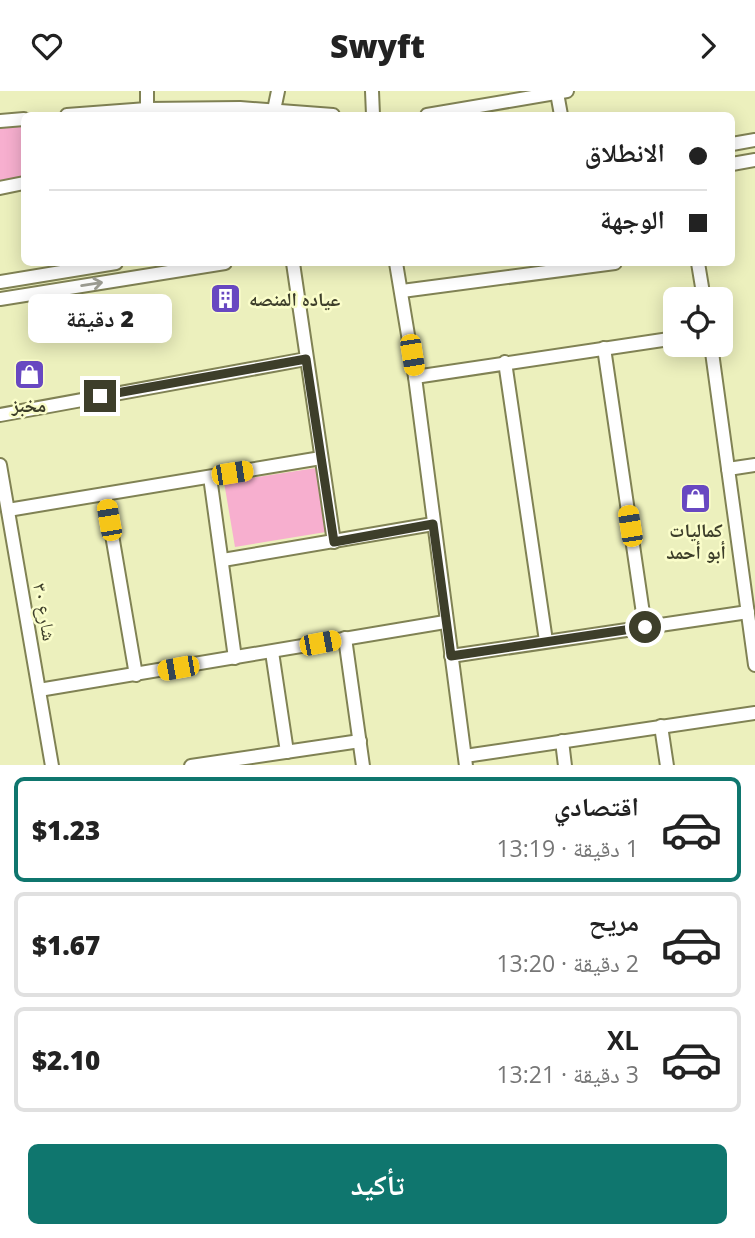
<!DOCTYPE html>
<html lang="ar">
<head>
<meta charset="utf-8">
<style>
	body { margin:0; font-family:"Open Sans","Noto Naskh Arabic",sans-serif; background:#f6f6f6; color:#222; direction:rtl; height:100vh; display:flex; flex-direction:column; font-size:26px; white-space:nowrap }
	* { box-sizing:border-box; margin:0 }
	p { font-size:23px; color:#767676 }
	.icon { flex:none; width:38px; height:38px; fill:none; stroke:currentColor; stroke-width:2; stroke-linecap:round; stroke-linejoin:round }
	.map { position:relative; height:674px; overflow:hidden; direction:ltr }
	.drawer { display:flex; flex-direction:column; background:#fff; flex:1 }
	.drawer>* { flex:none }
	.guide { position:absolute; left:21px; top:21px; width:714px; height:154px; border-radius:10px; box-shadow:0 4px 18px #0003; direction:rtl; display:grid; align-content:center; height:154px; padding:0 28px; background:#fff }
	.fabs { position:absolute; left:663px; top:196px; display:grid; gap:14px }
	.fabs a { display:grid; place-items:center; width:70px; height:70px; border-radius:10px; background:#fff; box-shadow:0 4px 18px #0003; font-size:35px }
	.end { position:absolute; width:32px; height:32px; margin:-16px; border:9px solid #3d3e2a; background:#fff; box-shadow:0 0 0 4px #fff }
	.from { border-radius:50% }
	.bubble { position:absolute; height:49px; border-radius:10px; background:#fff; box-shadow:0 4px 18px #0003; font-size:23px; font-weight:800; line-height:49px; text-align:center; direction:rtl }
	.car { position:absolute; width:21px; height:42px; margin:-21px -10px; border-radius:9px; box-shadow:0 0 5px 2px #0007; background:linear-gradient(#f5c518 24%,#345 0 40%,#f5c518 0 76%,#345 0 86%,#f5c518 0) }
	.guide b { display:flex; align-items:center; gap:24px; height:66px; font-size:26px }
	.guide b+b { border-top:2px solid #e0e0e0 }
	.guide i { width:18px; height:18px; background:#222 }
	ul { padding:12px 0 0; list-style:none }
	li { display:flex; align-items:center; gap:21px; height:105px; margin:0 14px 10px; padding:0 14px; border:4px solid #e0e0e0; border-radius:10px }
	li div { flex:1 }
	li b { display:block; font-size:26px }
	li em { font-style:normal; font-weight:800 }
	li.on { border-color:#0f766e }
	li>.icon { width:63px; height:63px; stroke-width:1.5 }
	.action { display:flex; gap:14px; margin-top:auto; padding:14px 28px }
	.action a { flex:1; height:80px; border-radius:10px; background:#0f766e; color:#fff; font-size:28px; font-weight:800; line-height:80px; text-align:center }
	header { display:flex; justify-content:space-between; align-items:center; height:91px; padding:0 28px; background:#fff; font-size:32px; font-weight:800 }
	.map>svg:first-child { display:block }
</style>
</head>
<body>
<header><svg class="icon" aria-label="forward" viewBox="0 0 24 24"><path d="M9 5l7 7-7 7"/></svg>Swyft<svg class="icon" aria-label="heart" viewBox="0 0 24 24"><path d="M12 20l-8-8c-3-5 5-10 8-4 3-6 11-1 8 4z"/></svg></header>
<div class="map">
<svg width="755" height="675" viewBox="0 0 755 675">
	<rect width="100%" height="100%" fill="#ecf0bd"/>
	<g fill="#f7afcf">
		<path d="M 24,33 L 24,86 L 0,90 L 0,35 Z"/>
		<path d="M 316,377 L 326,441 L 235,456 L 224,391 Z"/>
	</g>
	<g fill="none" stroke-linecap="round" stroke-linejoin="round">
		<defs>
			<g id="minor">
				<path d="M 147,0 L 147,18"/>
				<path d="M 372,0 L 373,24"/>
				<path d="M 557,2 L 561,24"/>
				<path d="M 274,19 L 278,0"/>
				<path d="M 67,24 L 147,18 L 240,17 L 333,24"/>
				<path d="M 427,24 L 567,0"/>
				<path d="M 0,30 L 24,28"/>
				<path d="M 732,53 L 755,49"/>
				<path d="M 732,73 L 755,69"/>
				<path d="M 0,97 L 24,92"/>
				<path d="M 293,172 L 334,451"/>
				<path d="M 396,172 L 415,286 L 466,675"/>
				<path d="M 698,172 L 704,208"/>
				<path d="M 0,191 L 116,172"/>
				<path d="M 402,200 L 615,172"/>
				<path d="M 0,208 L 225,172"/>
				<path d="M 711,254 L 755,574"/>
				<path d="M 604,257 L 645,536"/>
				<path d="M 505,271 L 546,550"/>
				<path d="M 415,286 L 676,247"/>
				<path d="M 0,324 L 306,268"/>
				<path d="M 0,374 L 52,675"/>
				<path d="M 728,378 L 755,374"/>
				<path d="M 210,386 L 235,567"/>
				<path d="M 105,403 L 136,584"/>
				<path d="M 8,419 L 321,367"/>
				<path d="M 223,469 L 433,433"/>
				<path d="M 345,547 L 363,675"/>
				<path d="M 272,561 L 287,661"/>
				<path d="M 451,565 L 748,521"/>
				<path d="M 39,599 L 445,531"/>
				<path d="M 661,635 L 667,675"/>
				<path d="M 562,650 L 565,675"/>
				<path d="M 465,665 L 755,622"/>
				<path d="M 191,675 L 360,650"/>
			</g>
		</defs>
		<use href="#minor" stroke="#808254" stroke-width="16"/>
		<use href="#minor" stroke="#fff" stroke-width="12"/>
	</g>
	<defs><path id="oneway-shaft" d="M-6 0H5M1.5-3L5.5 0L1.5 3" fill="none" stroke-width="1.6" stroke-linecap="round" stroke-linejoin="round" transform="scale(1.75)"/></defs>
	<use stroke="#9e9e94" href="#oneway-shaft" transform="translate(92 193) rotate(-9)"/>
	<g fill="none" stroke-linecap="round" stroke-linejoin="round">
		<path stroke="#3d3e2a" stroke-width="9" d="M 100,305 L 306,268 L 334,451 L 433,433 L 451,565 L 645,536"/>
	</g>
	<defs>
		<symbol id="building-square" viewBox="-11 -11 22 22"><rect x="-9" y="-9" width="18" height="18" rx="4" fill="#6848c1" stroke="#fafdca"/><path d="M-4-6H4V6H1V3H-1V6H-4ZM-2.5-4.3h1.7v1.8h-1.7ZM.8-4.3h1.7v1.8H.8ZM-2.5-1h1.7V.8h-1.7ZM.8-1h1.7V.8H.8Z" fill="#fff"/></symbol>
		<symbol id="shop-square" viewBox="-11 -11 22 22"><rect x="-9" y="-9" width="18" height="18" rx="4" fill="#6848c1" stroke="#fafdca"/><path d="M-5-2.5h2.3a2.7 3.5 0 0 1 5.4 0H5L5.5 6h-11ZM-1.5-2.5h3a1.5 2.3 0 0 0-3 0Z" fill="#fff"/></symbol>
	</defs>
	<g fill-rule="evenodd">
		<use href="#building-square" x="208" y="190" width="35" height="35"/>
		<use href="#shop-square" x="12" y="266" width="35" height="35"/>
		<use href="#shop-square" x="678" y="390" width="35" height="35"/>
	</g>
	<g text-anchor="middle" stroke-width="5" stroke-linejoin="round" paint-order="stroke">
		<g font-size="19" font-weight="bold" fill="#3d3e2a" stroke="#fafdca">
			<text x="249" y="215" text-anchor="start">عياده المنصه</text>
			<text x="29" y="321">مخبز</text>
			<text x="696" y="446">كماليات<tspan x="696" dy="22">أبو أحمد</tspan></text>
		</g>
		<g font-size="19" fill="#3d3e2a" stroke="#fafdca">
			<text transform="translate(45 521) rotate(80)" y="7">شارع ٣٠</text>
		</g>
	</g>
</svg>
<div class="fabs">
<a><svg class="icon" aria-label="locate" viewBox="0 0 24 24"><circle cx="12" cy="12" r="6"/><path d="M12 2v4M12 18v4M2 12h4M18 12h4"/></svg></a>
</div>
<i class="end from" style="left:645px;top:536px"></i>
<i class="end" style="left:100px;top:305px"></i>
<div class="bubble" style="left:28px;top:203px;width:144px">2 دقيقة</div>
<i class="car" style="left:412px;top:264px;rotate:171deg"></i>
<i class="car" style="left:232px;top:382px;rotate:81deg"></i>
<i class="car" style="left:109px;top:429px;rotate:350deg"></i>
<i class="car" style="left:630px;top:435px;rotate:351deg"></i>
<i class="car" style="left:320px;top:552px;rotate:79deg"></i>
<i class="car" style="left:178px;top:577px;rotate:260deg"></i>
<div class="guide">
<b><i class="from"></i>الانطلاق</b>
<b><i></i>الوجهة</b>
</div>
</div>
<section class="drawer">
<ul>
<li class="on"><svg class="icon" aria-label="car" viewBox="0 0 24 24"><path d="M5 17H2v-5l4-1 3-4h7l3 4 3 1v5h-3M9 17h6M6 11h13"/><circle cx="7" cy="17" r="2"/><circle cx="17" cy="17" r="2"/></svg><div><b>اقتصادي</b><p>1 دقيقة · 13:19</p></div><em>$1.23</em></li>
<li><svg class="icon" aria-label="car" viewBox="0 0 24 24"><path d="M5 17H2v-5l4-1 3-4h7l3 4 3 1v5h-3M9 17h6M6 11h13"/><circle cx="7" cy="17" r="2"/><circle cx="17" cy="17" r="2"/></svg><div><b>مريح</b><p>2 دقيقة · 13:20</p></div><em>$1.67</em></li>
<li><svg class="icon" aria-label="car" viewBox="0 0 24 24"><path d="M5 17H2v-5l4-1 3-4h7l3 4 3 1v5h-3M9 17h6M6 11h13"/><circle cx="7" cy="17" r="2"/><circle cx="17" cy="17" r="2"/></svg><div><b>XL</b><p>3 دقيقة · 13:21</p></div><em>$2.10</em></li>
</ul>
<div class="action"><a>تأكيد</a></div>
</section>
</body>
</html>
